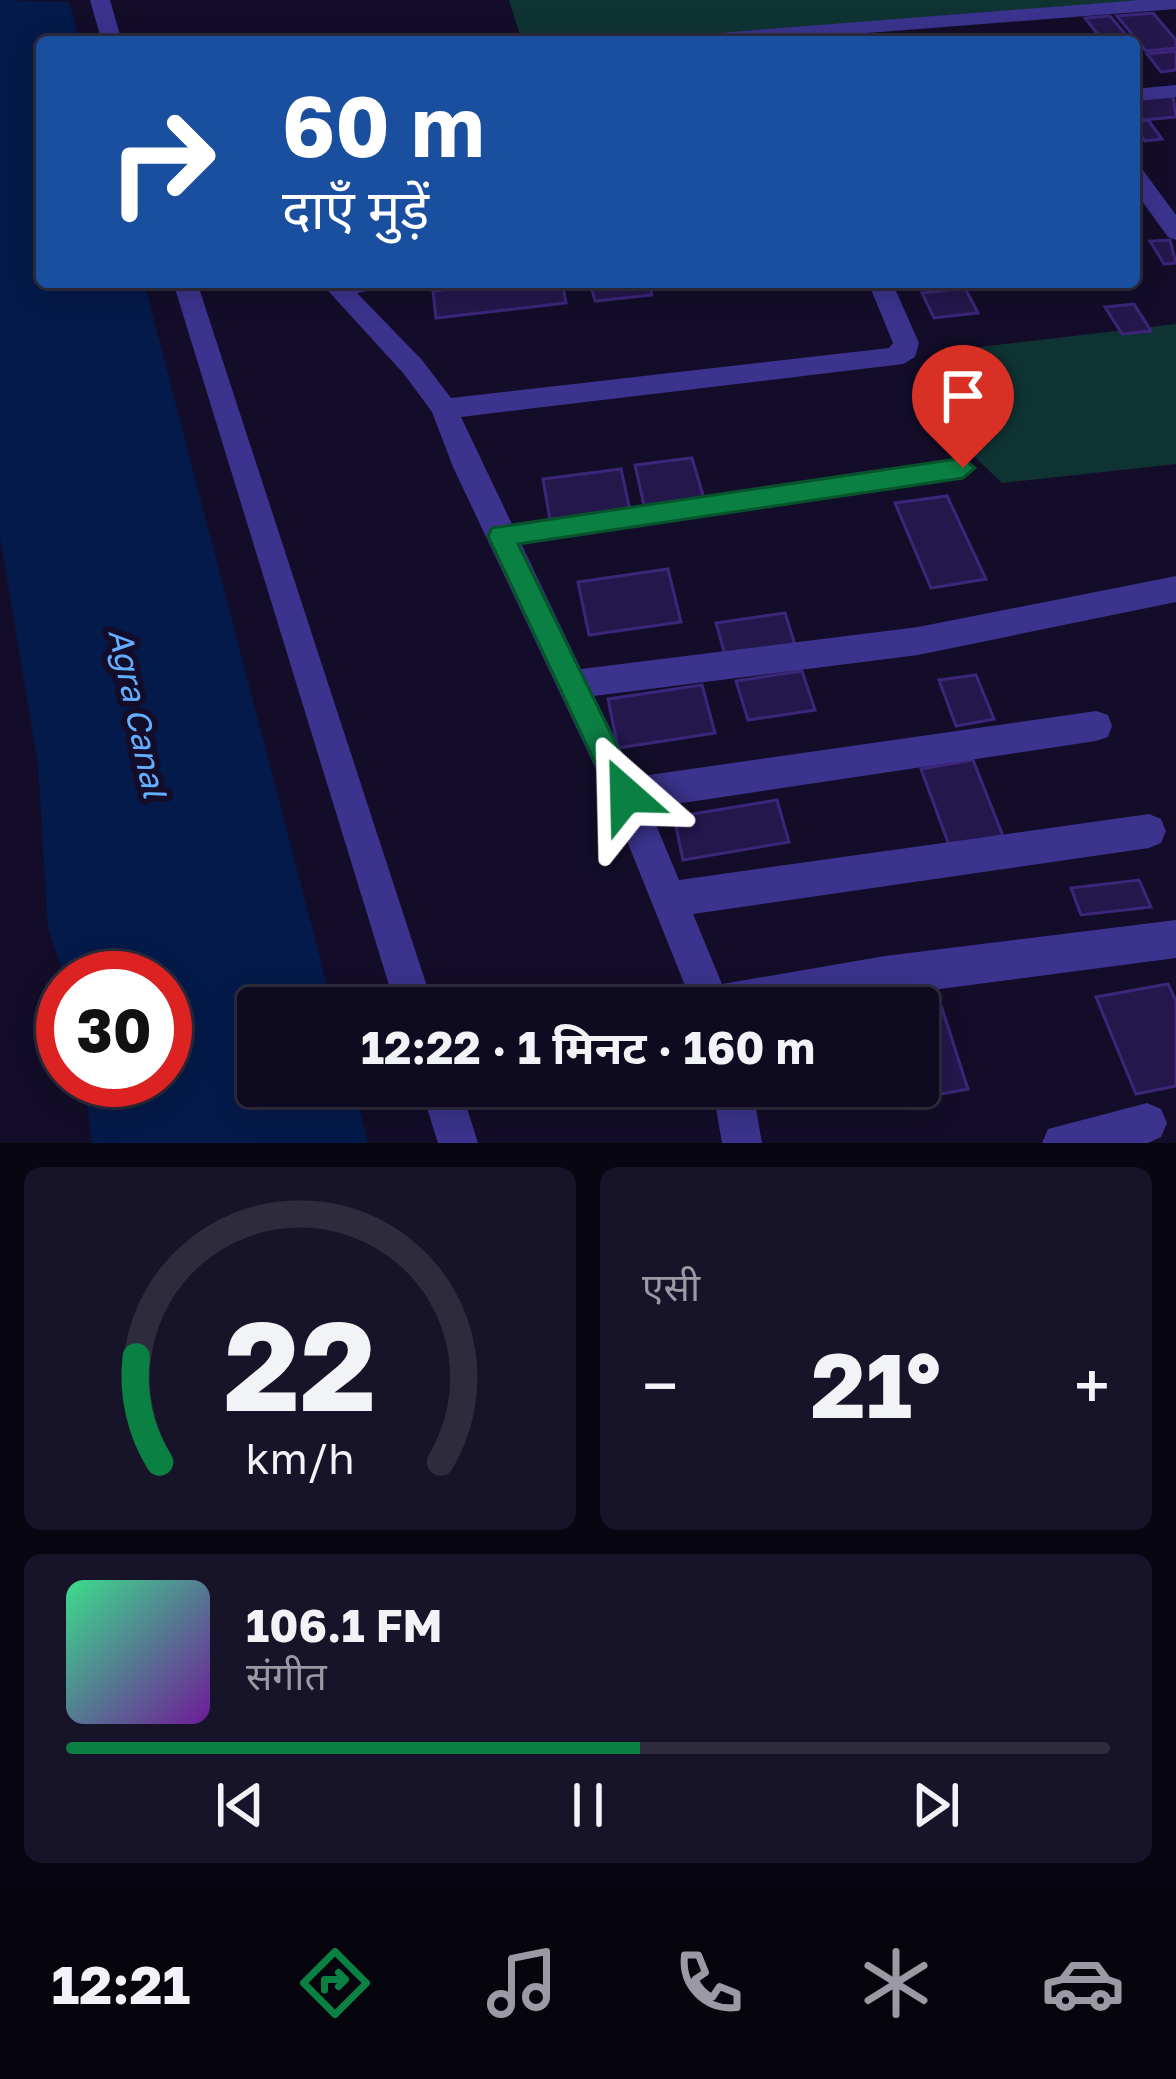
<!DOCTYPE html>
<html lang="hi">
<head>
<meta charset="utf-8">
<style>
  :root { --surface:#0e0a1f; --page:#171328; --text:#f1f3f6; --muted:#9b9aa4; --line:#2e2b3d; --accent:#0b8043 }
  body { margin:0; font-family:"Golos Text","Noto Sans Devanagari",sans-serif; background:var(--page); color:var(--text); height:100vh; display:flex; flex-direction:column; font-size:45px; white-space:nowrap }
  * { box-sizing:border-box; margin:0 }
  p { font-size:39px; color:var(--muted) }
  .icon { flex:none; width:66px; height:66px; fill:none; stroke:currentColor; stroke-width:2; stroke-linecap:round; stroke-linejoin:round }
  .map { position:relative; height:1143px; overflow:hidden }
  .drawer { display:flex; flex-direction:column; gap:24px; padding:24px; background:#080611; flex:1 }
  .drawer>* { flex:none }
  .hud { position:absolute; left:36px; top:36px; width:1104px; height:252px; border-radius:12px; box-shadow:0 6px 30px #0003,0 0 0 3px var(--line); background:#1a4fa0; color:#fff; overflow:hidden }
  .speed { position:absolute; left:36px; top:951px; display:flex; gap:24px; font-size:60px; font-weight:700; text-align:center }
  .speed>* { display:grid; place-content:center; width:156px; height:156px; border-radius:50%; background:var(--surface); box-shadow:0 6px 30px #0003,0 0 0 3px var(--line); line-height:1 }
  .speed .limit { border:18px solid #d22; background:#fff; color:#111 }
  .pin { position:absolute; display:grid; place-items:center; width:102px; height:102px; color:#fff; margin:-123px -51px; border-radius:50% 50% 50% 0; rotate:-45deg; box-shadow:0 0 12px #0007 }
  .pin .icon { rotate:45deg }
  .me { position:absolute; width:132px; margin:-66px; rotate:335deg; stroke-linejoin:round; filter:drop-shadow(0 0 9px #0008) }
  .turn { display:flex; align-items:center; gap:42px; height:252px; padding:0 48px; font-size:54px }
  .turn .icon { width:156px; height:156px; stroke-width:2.5 }
  .turn b { display:block; font-size:84px; line-height:102px }
  .big { font-size:90px; font-weight:700; line-height:1.1 }
  .drawer .tile { flex:1; display:flex; flex-direction:column; justify-content:center; gap:18px; min-width:0; padding:0 42px; border-radius:18px; background:var(--page) }
  .drawer .dial { align-items:center; gap:0 }
  .dial svg { height:312px; overflow:visible; fill:none; stroke:var(--line); stroke-width:7; stroke-linecap:round; text-anchor:middle }
  .dial text { fill:var(--text); stroke:none }
  .song { display:flex; align-items:center; gap:36px }
  .cover { width:144px; height:144px; border-radius:18px; background:linear-gradient(135deg,hsl(150 70% 55%),hsl(280 70% 35%)) }
  .played { height:12px; border-radius:6px; background:linear-gradient(90deg,var(--accent) 55%,var(--line) 55%) }
  .keys { display:flex; justify-content:space-around; direction:ltr }
  .heat { display:flex; justify-content:space-between; align-items:center; font-size:66px; direction:ltr }
  .drawer .tiles { flex:1; display:grid; gap:24px; grid-template-columns:1fr 1fr }
  .tile:last-child { grid-column:span 2 }
  .trip { position:absolute; left:237px; top:987px; width:702px; height:120px; border-radius:12px; background:var(--surface); box-shadow:0 6px 30px #0003,0 0 0 3px var(--line); font-weight:700; line-height:120px; text-align:center }
  .menu { display:flex; height:192px; justify-content:space-around; align-items:center; background:#06040c; color:var(--muted) }
  .menu .icon { width:84px; height:84px }
  .menu .active { color:var(--accent) }
  .menu b { font-size:54px; color:var(--text) }
  .map>svg:first-child { display:block }
  .green { fill:#0f3333 }
  .water { fill:#041a4a }
  .building { fill:#24174c; stroke:#3b267a; stroke-width:3 }
  .lines { fill:none; stroke-linecap:round; stroke-linejoin:round }
  .service { fill:#3b338d; fill-rule:evenodd }
  .minor { fill:#3b338d; fill-rule:evenodd }
  .tertiary { fill:#3b338d; fill-rule:evenodd }
  .route { fill:#0b8043; stroke:#07532c; stroke-width:3 }
  .labels { text-anchor:middle; stroke-width:12; stroke-linejoin:round; paint-order:stroke }
  .water-label { font-size:33px; font-style:italic; fill:#63aeff; stroke:#130d29 }
</style>
</head>
<body>
<div class="map">
<svg width="1176" height="1143" viewBox="0 0 1176 1143">
  <rect width="100%" height="100%" fill="#130d29"/>
  <g class="green">
    <path d="M509 0H1163L632 42H522Z"/>
    <path d="M1176 324V464L1002 483 955 438 934 367 945 351Z"/>
  </g>
  <path class="water" d="M0 0 69 2 80 42H42V282H144L333 1008H258V1086H354L368 1143H92L84 1080H165V978H65L48 929 38 764 0 536Z"/>
  <g class="building">
    <path d="M1153 13 1176 40V48L1146 51 1117 16Z"/>
    <path d="M1110 16 1132 42H1104L1085 18Z"/>
    <path d="M1176 51V70L1161 72 1147 54Z"/>
    <path d="M1173 96 1176 117 1143 120 1134 109V100Z"/>
    <path d="M1148 120 1162 139 1145 141 1134 126V121Z"/>
    <path d="M1170 240 1176 263 1164 264 1150 241Z"/>
    <path d="M513 282H562L566 303 436 318 433 291Z"/>
    <path d="M590 282H649L652 295 595 301Z"/>
    <path d="M965 288 978 313 934 318 922 293Z"/>
    <path d="M1134 304 1151 331 1122 334 1105 307Z"/>
    <path d="M692 458 705 502 645 510 635 465Z"/>
    <path d="M621 469 630 510 550 520 543 479Z"/>
    <path d="M947 496 986 579 931 588 895 503Z"/>
    <path d="M668 569 681 622 589 635 578 582Z"/>
    <path d="M785 613 796 648 726 658 716 623Z"/>
    <path d="M802 671 815 710 748 720 736 681Z"/>
    <path d="M976 675 994 719 956 726 939 680Z"/>
    <path d="M702 685 715 733 618 748 608 699Z"/>
    <path d="M973 760 1003 836 949 845 921 769Z"/>
    <path d="M777 800 789 842 683 860 674 817Z"/>
    <path d="M1139 880 1151 907 1081 915 1071 888Z"/>
    <path d="M1168 984 1176 1001V1086L1136 1094 1096 997Z"/>
    <path d="M940 1002 968 1089 903 1101 899 1086H918V1008H909Z"/>
  </g>
  <g class="lines">
    <path class="service" d="M963 462 971 468 963 474 501 543 495 541 493 536 495 531 501 529Z"/>
    <g class="minor">
      <path d="M1141 0H1176V9L754 42H669L679 36Z"/>
      <path d="M1176 85V97L1134 101V89Z"/>
      <path d="M1134 167 1142 169 1176 215V240L1168 237 1134 190Z"/>
      <path d="M320 282H387L384 288 357 293 422 360 451 398 889 348 893 343 868 282H892L919 343 915 357 903 364 461 417 581 669 918 627 1176 576V602L918 655 594 696 635 777 1096 711 1108 715 1112 726 1108 737 1096 741 649 808 679 880 1149 814 1161 819 1166 831 1161 843 1149 848 693 914 722 984 885 956 1176 920V958L795 1008H694L611 801 453 467 432 412 404 374Z"/>
      <path d="M712 1086H752L762 1143H722Z"/>
      <path d="M1147 1103 1161 1109 1167 1123 1161 1137 1148 1143H1042L1048 1129Z"/>
    </g>
    <g class="tertiary">
      <path d="M90 0H110L122 42H102Z"/>
      <path d="M173 282H197L434 1008H396Z"/>
      <path d="M420 1086H460L478 1143H438Z"/>
    </g>
  </g>
  <path class="route" d="M963 458 975 468 963 478 518 544 641 795 637 805 626 810 615 805 488 536 492 528Z"/>
  <g class="labels">
    <g class="water-label">
      <text transform="translate(138 713) rotate(78)" y="12">Agra Canal</text>
    </g>
  </g>
</svg>
<div class="speed"><div class="limit">30</div></div>
<div class="pin" style="left:963px;top:468px;background:#d93025"><svg class="icon" aria-label="arrive" viewBox="0 0 24 24"><path d="M6 21V4h12l-3 4 3 4H6"/></svg></div>
<svg class="me" style="left:626px;top:795px" viewBox="-20 -20 40 40"><path d="M0-17L14 15 0 8-14 15z" fill="#0b8043" stroke="#fff" stroke-width="4"/></svg>
<div class="trip">12:22 · 1 मिनट · 160 m</div>
<div class="hud">
<div class="turn"><svg class="icon" aria-label="right" viewBox="0 0 24 24"><path d="M7 20v-9h11M14 6l5 5-5 5"/></svg><div><b>60 m</b>दाएँ मुड़ें</div></div>
</div>
</div>
<section class="drawer">
<div class="tiles">
<div class="tile dial"><svg viewBox="0 0 100 80">
<path d="M14 69A42 42 0 1 1 86 69"/>
<path d="M14 69A42 42 0 0 1 8 42" stroke="#0b8043"/>
<text x="50" y="56" font-size="32" font-weight="700">22</text>
<text x="50" y="72" font-size="11">km/h</text>
</svg></div>
<div class="tile"><p>एसी</p>
<div class="heat"><a>−</a><b class="big">21°</b><a>+</a></div>
</div>
<div class="tile">
<div class="song"><i class="cover"></i><div><b>106.1 FM</b><p>संगीत</p></div></div>
<div class="played"></div>
<div class="keys"><svg class="icon" aria-label="previous" viewBox="0 0 24 24"><path d="M18 5L8 12l10 7zM5 5v14"/></svg><svg class="icon" aria-label="pause" viewBox="0 0 24 24"><path d="M8 5v14M16 5v14"/></svg><svg class="icon" aria-label="next" viewBox="0 0 24 24"><path d="M6 5l10 7-10 7zM19 5v14"/></svg></div>
</div>
</div>
</section>
<nav class="menu">
<b>12:21</b>
<svg class="icon active" aria-label="directions" viewBox="0 0 24 24"><path d="M12 3l9 9-9 9-9-9zM9 14v-3h6M13 9l2 2-2 2"/></svg>
<svg class="icon" aria-label="music" viewBox="0 0 24 24"><path d="M9 18V5l10-2v13"/><circle cx="6" cy="18" r="3"/><circle cx="16" cy="16" r="3"/></svg>
<svg class="icon" aria-label="phone" viewBox="0 0 24 24"><path d="M5 4h4l2 5-3 2q2 4 5 5l2-3 5 2v4C11 20 4 13 5 4z"/></svg>
<svg class="icon" aria-label="climate" viewBox="0 0 24 24"><path d="M12 3v18M4 7l16 10M4 17L20 7"/></svg>
<svg class="icon" aria-label="car" viewBox="0 0 24 24"><path d="M5 17H2v-5l4-1 3-4h7l3 4 3 1v5h-3M9 17h6M6 11h13"/><circle cx="7" cy="17" r="2"/><circle cx="17" cy="17" r="2"/></svg>
</nav>
</body>
</html>
